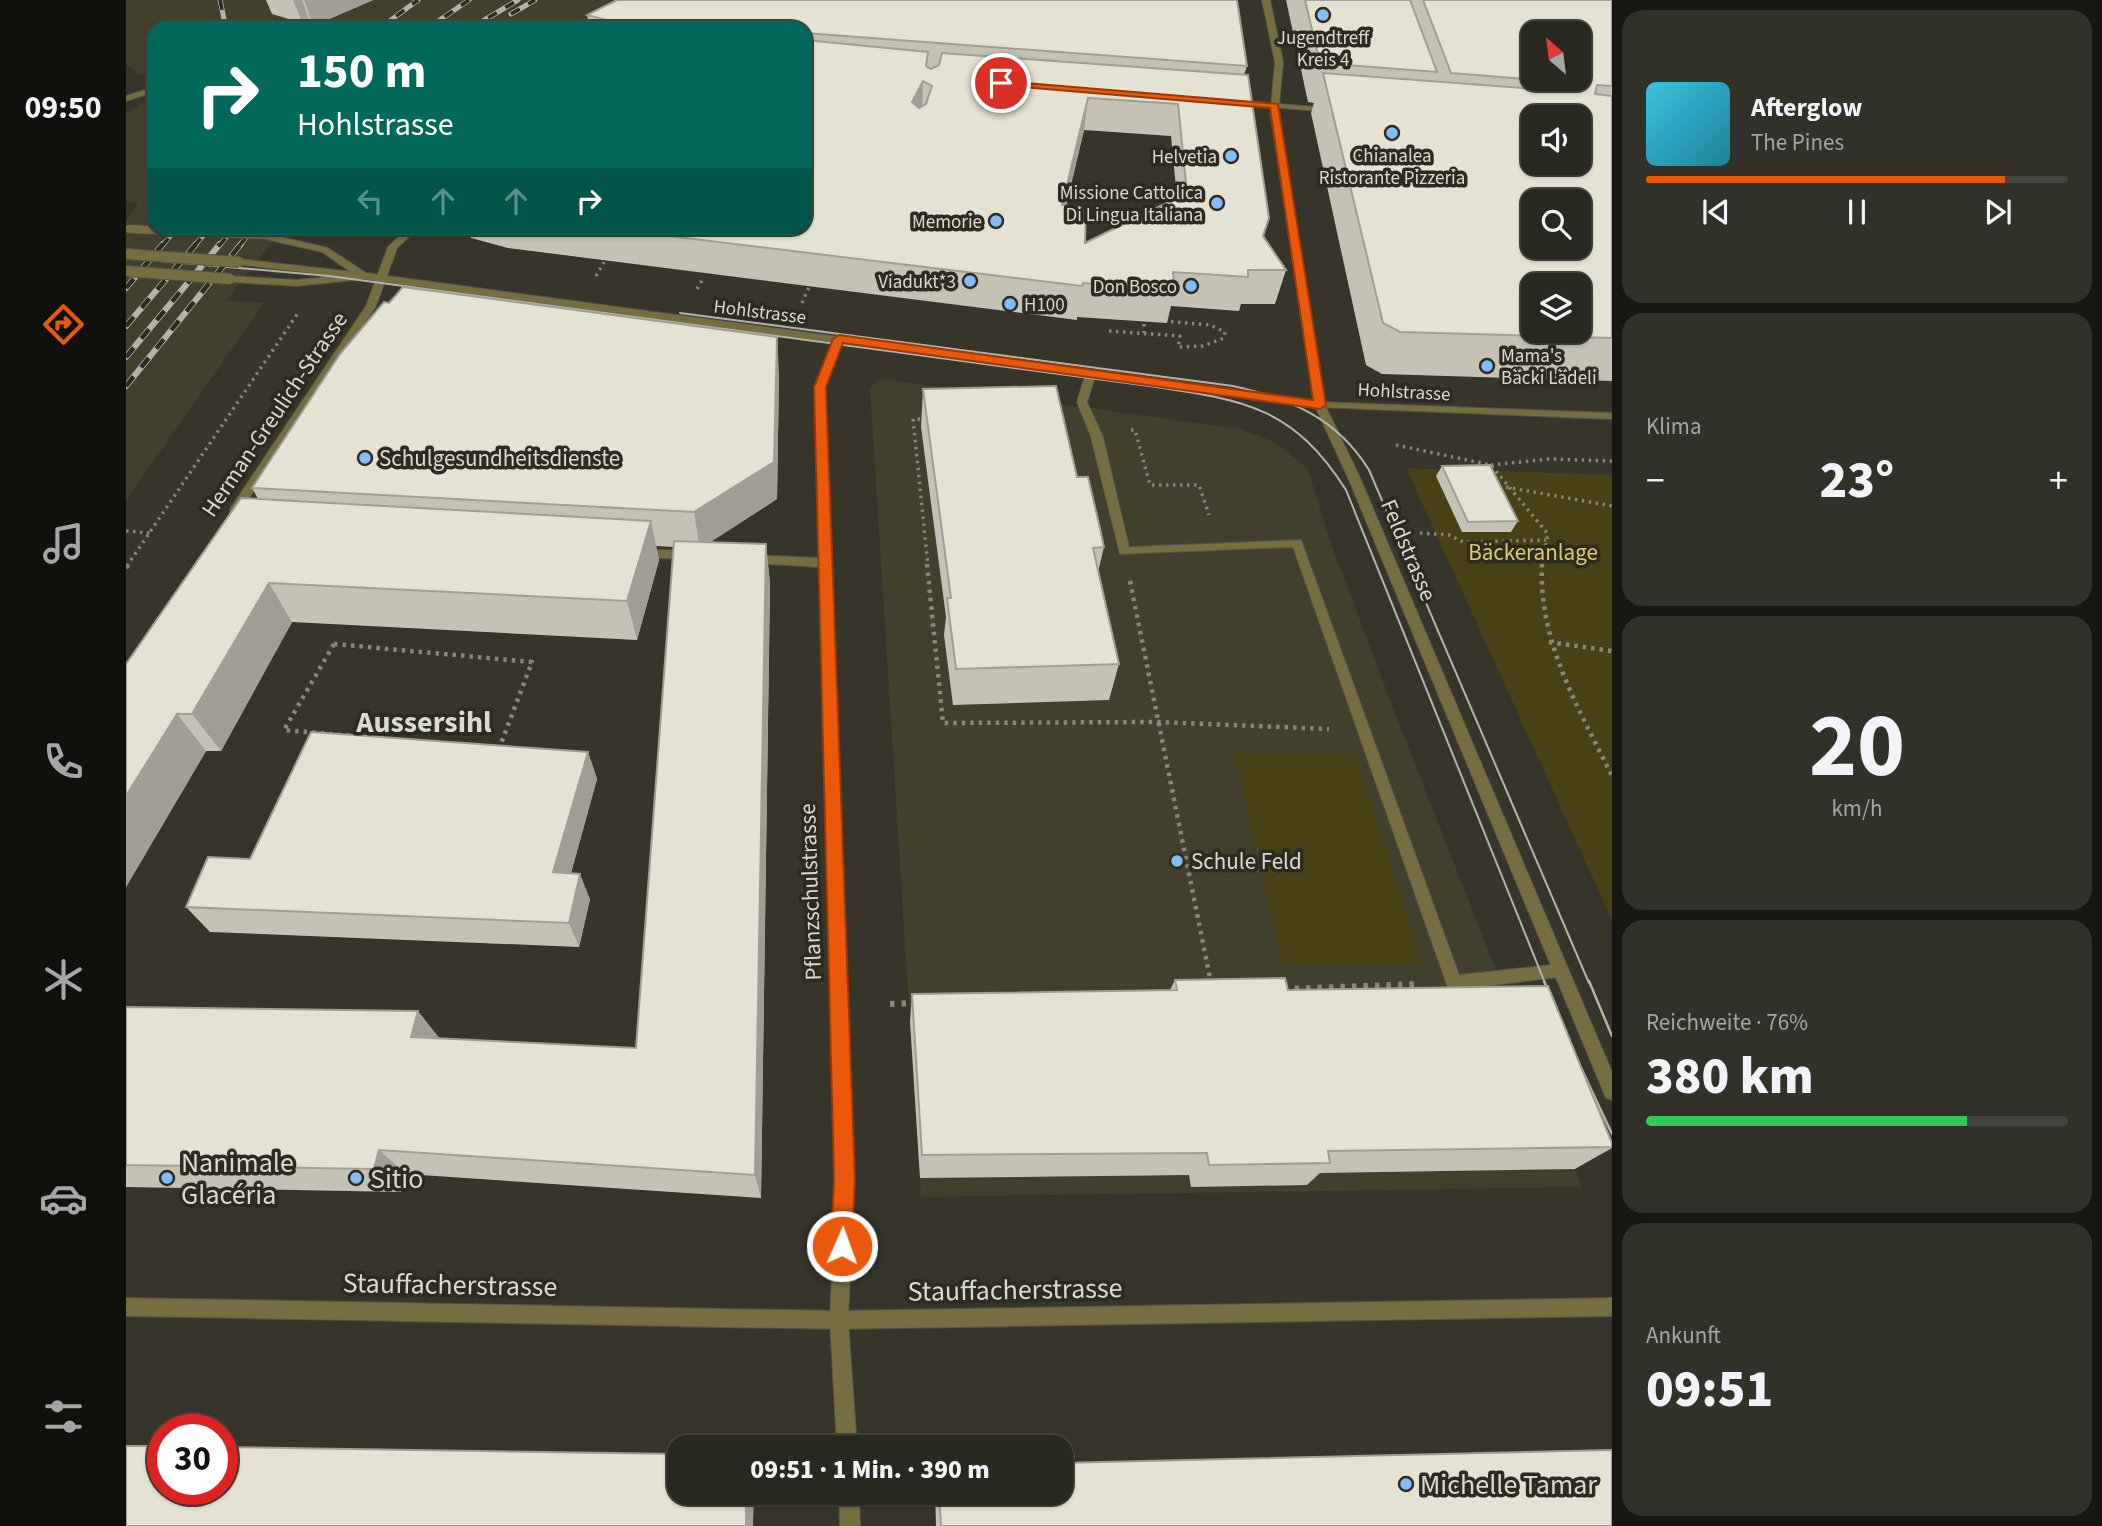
<!DOCTYPE html>
<html lang="de">
<head>
<meta charset="utf-8">
<style>
  :root { --surface:#292820; --page:#313029; --text:#f1f3f6; --muted:#a5a6a5; --line:#45443e; --accent:#ea580c }
  body { margin:0; font-family:"Source Sans 3",sans-serif; background:var(--page); color:var(--text); height:100vh; display:flex; flex-direction:column; font-size:26px; white-space:nowrap }
  * { box-sizing:border-box; margin:0 }
  p { font-size:23px; color:var(--muted) }
  .icon { flex:none; width:38px; height:38px; fill:none; stroke:currentColor; stroke-width:2; stroke-linecap:round; stroke-linejoin:round }
  .map { position:relative; flex:1; overflow:hidden }
  .drawer { display:flex; flex-direction:column; gap:10px; padding:10px; background:#171612; width:490px }
  .drawer>* { flex:none }
  .banner { position:absolute; left:21px; top:21px; width:665px; height:214px; border-radius:21px; box-shadow:0 2px 5px #0004,0 0 0 2px var(--line); background:#00695c; color:#fff; overflow:hidden }
  .needle { width:46px; rotate:332deg }
  .fabs { position:absolute; left:1395px; top:21px; display:grid; gap:14px }
  .fabs a { display:grid; place-items:center; width:70px; height:70px; border-radius:14px; background:var(--surface); box-shadow:0 2px 5px #0004,0 0 0 2px var(--line); font-size:35px }
  .speed { position:absolute; left:21px; top:1414px; display:flex; gap:14px; font-size:35px; font-weight:700; text-align:center }
  .speed>* { display:grid; place-content:center; width:91px; height:91px; border-radius:50%; background:var(--surface); box-shadow:0 2px 5px #0004,0 0 0 2px var(--line); line-height:1 }
  .speed .limit { border:10px solid #d22; background:#fff; color:#111 }
  .pin { position:absolute; display:grid; place-items:center; width:60px; height:60px; color:#fff; margin:-30px; border:4px solid #fff; border-radius:50%; box-shadow:0 2px 7px #0007 }
  .me { position:absolute; width:77px; margin:-38px; rotate:2deg; stroke-linejoin:round; filter:drop-shadow(0 0 5px #0008) }
  .turn { display:flex; align-items:center; gap:24px; height:147px; padding:0 35px; font-size:32px }
  .turn .icon { width:91px; height:91px; stroke-width:2.5 }
  .turn b { display:block; font-size:49px; line-height:60px }
  .lanes { display:flex; align-items:center; height:66px; padding:0 35px; background:#0003; justify-content:center; gap:35px; direction:ltr }
  .lanes .off { opacity:.35 }
  .big { font-size:52px; font-weight:800; line-height:1.1 }
  .drawer .card { flex:1; display:flex; flex-direction:column; justify-content:center; gap:10px; min-width:0; padding:0 24px; border-radius:21px; background:var(--page) }
  .drawer .dial { align-items:center; gap:0 }
  .dial b { font-size:91px; line-height:1 }
  .song { display:flex; align-items:center; gap:21px }
  .cover { width:84px; height:84px; border-radius:10px; background:linear-gradient(135deg,hsl(190 70% 55%),hsl(190 70% 35%)) }
  .played { height:7px; border-radius:4px; background:linear-gradient(90deg,var(--accent) 85%,var(--line) 85%) }
  .keys { display:flex; justify-content:space-around; direction:ltr }
  .heat { display:flex; justify-content:space-between; align-items:center; font-size:38px; direction:ltr }
  .charge { height:10px; border-radius:5px; background:linear-gradient(90deg,#34c759 76%,var(--line) 0) }
  .trip { position:absolute; left:541px; top:1435px; width:406px; height:70px; border-radius:21px; background:var(--surface); box-shadow:0 2px 5px #0004,0 0 0 2px var(--line); font-weight:800; line-height:70px; text-align:center }
  main { display:flex; flex:1; min-height:0 }
  .dock { display:flex; flex-direction:column; width:126px; justify-content:space-around; align-items:center; background:#10100d; color:var(--muted) }
  .dock .icon { width:49px; height:49px }
  .dock .on { color:var(--accent) }
  .dock b { font-size:32px; color:var(--text) }
  .map>svg:first-child { display:block }
  .built { fill:#423f2d }
  .green { fill:#484116 }
  .lines { fill:none; stroke-linecap:round; stroke-linejoin:round }
  .service-casing { stroke:#545348; stroke-width:2 }
  .minor-casing { stroke:#545348; stroke-width:2 }
  .tertiary-casing { stroke:#545348; stroke-width:2 }
  .path-far3 { stroke:#88867d; stroke-width:2.5; stroke-dasharray:2 3.5; stroke-linecap:butt }
  .path-far2 { stroke:#88867d; stroke-width:3.5; stroke-dasharray:2.5 4.5; stroke-linecap:butt }
  .path-far1 { stroke:#88867d; stroke-width:4.5; stroke-dasharray:3.5 5; stroke-linecap:butt }
  .path { stroke:#88867d; stroke-width:6; stroke-dasharray:4.5 7; stroke-linecap:butt }
  .service { fill:#766e40; fill-rule:evenodd }
  .minor { fill:#766e40; fill-rule:evenodd }
  .tertiary { fill:#766e40; fill-rule:evenodd }
  .tram-far1 { stroke:#b4b3ab; stroke-width:2 }
  .tram { stroke:#b4b3ab; stroke-width:2.5 }
  .rail-far1-casing { stroke:#b4b3ab; stroke-width:5 }
  .rail-casing { stroke:#b4b3ab; stroke-width:6 }
  .rail-far1 { stroke:#2d2b20; stroke-width:3.5; stroke-dasharray:10; stroke-linecap:butt }
  .rail { stroke:#2d2b20; stroke-width:4.5; stroke-dasharray:12; stroke-linecap:butt }
  .service-bridge-casing { stroke:#545348; stroke-width:12; stroke-linecap:butt }
  .tertiary-bridge-far1-casing { stroke:#545348; stroke-width:9; stroke-linecap:butt }
  .tertiary-bridge-casing { stroke:#545348; stroke-width:12; stroke-linecap:butt }
  .service-bridge { stroke:#766e40; stroke-width:10 }
  .tertiary-bridge-far1 { stroke:#766e40; stroke-width:8 }
  .tertiary-bridge { stroke:#766e40; stroke-width:10 }
  .wall { fill:#c4c2b5; fill-rule:evenodd }
  .shaded-wall { fill:#a09e94 }
  .building { fill:#e4e2d3; stroke:#a09e94; stroke-width:2; fill-rule:evenodd }
  .route { fill:#ea580c; stroke:#983908; stroke-width:2 }
  .poi-dot { fill:#80bdfa; stroke:#2d2b20; stroke-width:2.5 }
  .labels { text-anchor:middle; stroke-width:7; stroke-linejoin:round; paint-order:stroke }
  .far-poi-label { font-size:19px; fill:#dad9d2; stroke:#2d2b20; text-anchor:end }
  .far-street-label { font-size:19px; fill:#dad9d2; stroke:#2d2b20 }
  .street-label { font-size:23px; fill:#dad9d2; stroke:#2d2b20 }
  .poi-label { font-size:23px; fill:#dad9d2; stroke:#2d2b20; text-anchor:start }
  .park-label { font-size:23px; fill:#dbcb6d; stroke:#2d2b20 }
  .near-poi-label { font-size:28px; fill:#dad9d2; stroke:#2d2b20; text-anchor:start }
  .near-street-label { font-size:28px; fill:#dad9d2; stroke:#2d2b20 }
  .district-label { font-size:30px; font-weight:bold; fill:#dad9d2; stroke:#2d2b20 }
</style>
</head>
<body>
<main>
<nav class="dock">
<b>09:50</b>
<svg class="icon on" aria-label="directions" viewBox="0 0 24 24"><path d="M12 3l9 9-9 9-9-9zM9 14v-3h6M13 9l2 2-2 2"/></svg>
<svg class="icon" aria-label="music" viewBox="0 0 24 24"><path d="M9 18V5l10-2v13"/><circle cx="6" cy="18" r="3"/><circle cx="16" cy="16" r="3"/></svg>
<svg class="icon" aria-label="phone" viewBox="0 0 24 24"><path d="M5 4h4l2 5-3 2q2 4 5 5l2-3 5 2v4C11 20 4 13 5 4z"/></svg>
<svg class="icon" aria-label="climate" viewBox="0 0 24 24"><path d="M12 3v18M4 7l16 10M4 17L20 7"/></svg>
<svg class="icon" aria-label="car" viewBox="0 0 24 24"><path d="M5 17H2v-5l4-1 3-4h7l3 4 3 1v5h-3M9 17h6M6 11h13"/><circle cx="7" cy="17" r="2"/><circle cx="17" cy="17" r="2"/></svg>
<svg class="icon" aria-label="filters" viewBox="0 0 24 24"><path d="M4 7h16M4 17h16"/><circle cx="9" cy="7" r="2"/><circle cx="15" cy="17" r="2"/></svg>
</nav>
<div class="map">
<svg width="1486" height="1526" viewBox="0 0 1486 1526">
  <rect width="100%" height="100%" fill="#37352a"/>
  <g class="built">
    <path d="M0 0H553L500 28H28V76L12 74 0 64Z"/>
    <path d="M28 79V228H157L101 300 138 303 0 500V220L12 203 0 201V113L21 101Z"/>
    <path d="M756 379 1113 429 1149 442 1182 469 1204 541 1275 729 1456 1187 795 1197 744 387Z"/>
  </g>
  <g class="green">
    <path d="M1280 468 1486 475V920Z"/>
    <path d="M1108 754H1230L1296 963H1157Z"/>
  </g>
  <g class="lines">
    <g class="service-casing">
      <g id="service">
        <path d="M178 25H184L185 27 176 28Z"/>
        <path d="M28 87V92L0 101V96Z"/>
        <path d="M113 259 237 273 242 276 237 279 110 264 108 262Z"/>
        <path d="M965 370 970 373 961 402 977 437 1003 547 1175 540 1333 975 1435 964 1441 966 1443 971 1441 976 1328 990 1322 988 1167 547 994 554 965 437 951 402 960 373Z"/>
      </g>
    </g>
    <g class="minor-casing">
      <g id="minor">
        <path d="M1105 100 1203 108 1207 110 1203 112 1108 104H1105Z"/>
        <path d="M282 228H292L271 248 250 306 112 515H104V509L240 306 262 247Z"/>
        <path d="M713 336 718 339 699 387 728 1178 722 1320 731 1447H711L704 1320 710 1178 694 567 623 563 617 559 623 555 693 558 689 387 708 339Z"/>
        <path d="M1194 402 1486 413V419L1190 407V403Z"/>
        <path d="M514 549 564 551 570 555 564 559 514 557 508 553Z"/>
        <path d="M713 1493H733L734 1526H714Z"/>
      </g>
    </g>
    <g class="tertiary-casing">
      <g id="tertiary">
        <path d="M1136 0H1144L1157 62 1153 106 1154 123 1199 405 1235 480 1486 1072V1100L1480 1098 1223 480 1190 408 237 279 171 286 104 282 99 279 104 276 171 280 228 274 196 252 131 237 129 235 134 232 202 248 240 273 1188 401 1146 123 1145 106 1149 62Z"/>
        <path d="M0 1298 713 1311 1486 1298V1316L713 1329 0 1316Z"/>
      </g>
    </g>
    <path class="path-far3" d="M380 26 390 28"/>
    <g class="path-far2">
      <path d="M470 276 478 262"/>
      <path d="M571 289 578 277"/>
      <path d="M676 303 683 287"/>
      <path d="M1018 317V333"/>
      <path d="M1038 321 1084 325 1099 332 1098 338 1077 346 1052 347"/>
      <path d="M983 331 1054 336 1052 347"/>
      <path d="M801 419H787L802 566"/>
      <path d="M1005 430H1009L1024 485H1073L1083 515"/>
      <path d="M1270 445 1365 465 1422 534 1416 566"/>
      <path d="M1365 465 1424 459 1486 461"/>
      <path d="M1380 487 1486 506"/>
      <path d="M0 531 24 533"/>
      <path d="M1294 533 1323 535 1337 542 1420 540"/>
      <path d="M1 566 172 313"/>
    </g>
    <g class="path-far1">
      <path d="M801 564 817 723 1032 722 1203 729"/>
      <path d="M1416 564C1412 641 1453 709 1486 776"/>
      <path d="M0 568 3 564"/>
      <path d="M1004 581 1085 983"/>
      <path d="M1423 642 1486 651"/>
      <path d="M208 644 406 662 373 749 158 730Z"/>
    </g>
    <g class="path">
      <path d="M1084 981 1085 984"/>
      <path d="M1157 989 1292 984"/>
      <path d="M764 1004 788 1003"/>
    </g>
    <use href="#service" class="service"/>
    <use href="#minor" class="minor"/>
    <use href="#tertiary" class="tertiary"/>
    <g class="tram-far1">
      <path d="M0 258 203 276 1023 386C1116 400 1166 405 1220 490L1419 983"/>
      <path d="M554 313 1107 386C1165 399 1211 418 1243 470L1463 983"/>
    </g>
    <g class="tram">
      <path d="M1418 981 1427 1003"/>
      <path d="M1463 981 1486 1036"/>
      <path d="M1449 1055 1486 1134"/>
    </g>
    <g class="rail-far1-casing">
      <g id="rail-far1">
        <path d="M94 0 100 28"/>
        <path d="M385 14 409 0"/>
        <path d="M254 28 292 0"/>
        <path d="M302 28 343 0"/>
        <path d="M345 28 392 0"/>
        <path d="M36 246 51 228"/>
        <path d="M68 246 84 228"/>
        <path d="M93 246 108 228"/>
        <path d="M113 246 128 228"/>
      </g>
    </g>
    <g class="rail-casing">
      <g id="rail">
        <path d="M0 288 37 244"/>
        <path d="M0 326 70 244"/>
        <path d="M0 357 94 244"/>
        <path d="M0 386 115 244"/>
      </g>
    </g>
    <use href="#rail-far1" class="rail-far1"/>
    <use href="#rail" class="rail"/>
    <g class="service-bridge-casing">
      <path id="service-bridge" d="M0 254 113 262"/>
    </g>
    <g class="tertiary-bridge-far1-casing">
      <path id="tertiary-bridge-far1" d="M3 229 134 235"/>
    </g>
    <g class="tertiary-bridge-casing">
      <path id="tertiary-bridge" d="M0 271 104 279"/>
    </g>
    <use href="#service-bridge" class="service-bridge"/>
    <use href="#tertiary-bridge-far1" class="tertiary-bridge-far1"/>
    <use href="#tertiary-bridge" class="tertiary-bridge"/>
  </g>
  <g class="wall">
    <path d="M140 0H247L187 26 184 22 176 23 146 14Z"/>
    <path d="M491 0H1111L1121 66 1118 75H1122L1143 218 1138 236 1160 270 1149 304H1115L1113 311 1045 306 1041 323 951 317V320L382 248 345 238 342 228H679V28H464L461 15ZM958 130 1045 136 1051 198 959 243 960 208 940 206Z"/>
    <path d="M1160 0H1486V381L1256 374 1240 365 1185 113 1188 103 1182 102Z"/>
    <path d="M653 374 651 499 584 542 640 544 644 584 635 1198 280 1174 275 1192 0 1187V1007L314 1038 510 1048 548 547 530 546 533 560 511 640 166 622 95 751H80L0 887 20 634 132 499 126 488Z"/>
    <path d="M797 389 951 477 978 547 972 572 993 664 983 700 827 705 818 635 820 617 795 427Z"/>
    <path d="M1316 466 1392 521 1385 532H1336L1310 476Z"/>
    <path d="M462 752 471 779 445 873 464 899 453 947 84 932 60 907 124 859Z"/>
    <path d="M1049 980 1162 990 1486 1143V1148L1449 1169 1194 1173 1181 1185 1065 1187 1063 1175 794 1178 784 1022 786 994 1044 990Z"/>
    <path d="M809 1493H934L1486 1526H810Z"/>
  </g>
  <g class="shaded-wall">
    <path d="M167 0H176L184 22 176 23Z"/>
    <path d="M178 0H247L187 26Z"/>
    <path d="M797 81 796 112 786 102Z"/>
    <path d="M962 98 958 130 932 239 936 205Z"/>
    <path d="M651 337 653 374 651 499 574 549 568 512Z"/>
    <path d="M525 521 533 560 511 640 501 601Z"/>
    <path d="M640 544 644 584 635 1198 629 1175Z"/>
    <path d="M143 583 166 622 95 751 66 714Z"/>
    <path d="M51 714 80 751 0 887V796Z"/>
    <path d="M462 752 471 779 438 898 427 872Z"/>
    <path d="M454 874 464 899 453 947 443 923Z"/>
    <path d="M292 1011 315 1040 285 1037Z"/>
    <path d="M253 1150 280 1174 275 1192 248 1169Z"/>
    <path d="M620 1493H628L627 1526H620Z"/>
  </g>
  <g class="building">
    <path d="M491 0H1111L1121 66 679 33V28H512L461 15Z"/>
    <path d="M1179 0H1284L1311 72 1194 63Z"/>
    <path d="M1297 0H1486V86L1471 85 1469 94 1486 96V338L1274 332 1257 323 1197 73 1425 90 1428 87 1425 81 1325 73ZM1407 33H1452V79H1407ZM1407 117H1452V163H1407ZM1407 201H1452V247H1407ZM1407 285H1452V331H1407Z"/>
    <path d="M679 40 802 52 800 66 805 69 813 65 816 53 1122 75 1143 218 1137 236 1160 270H1122V277L1047 272 1049 290 957 283 956 286 476 228H679ZM797 81 806 86 800 104 793 108 786 102ZM962 98 1052 104 1061 193 959 243 960 208 936 205Z"/>
    <path d="M277 287 651 337 648 462 568 512 126 488 214 354 258 302 263 303Z"/>
    <path d="M930 386 951 477H962L973 524 978 547 967 548 993 664 830 669 821 598H825L797 389Z"/>
    <path d="M1364 465 1392 521 1342 522 1316 466Z"/>
    <path d="M115 498 525 521 501 601 143 583 66 714H51L0 796V664Z"/>
    <path d="M548 541 640 544 629 1175 253 1150 248 1169 0 1165V1007L292 1011 285 1037 510 1048Z"/>
    <path d="M185 732 462 752 427 872 454 874 443 923 60 907 82 857 124 859Z"/>
    <path d="M1159 978 1162 990 1422 986 1486 1143V1147L1202 1151 1204 1163 1083 1165 1081 1153 796 1155 786 994 1051 990 1049 980Z"/>
    <path d="M0 1446H37V1489H96V1447L553 1454V1493H620V1526H0Z"/>
    <path d="M1486 1450V1526H815L813 1493H934V1463Z"/>
  </g>
  <path class="route" d="M875 81 1152 104 1200 405 1194 409 717 343 700 387 729 1178 726 1246 723 1253 716 1256 708 1253 705 1246 708 1178 688 387 707 339 713 335 1187 400 1144 108 871 85Z"/>
  <g class="poi-dot">
    <circle cx="1197" cy="15" r="7"/>
    <circle cx="1266" cy="133" r="7"/>
    <circle cx="1105" cy="156" r="7"/>
    <circle cx="1091" cy="203" r="7"/>
    <circle cx="870" cy="221" r="7"/>
    <circle cx="844" cy="281" r="7"/>
    <circle cx="1065" cy="286" r="7"/>
    <circle cx="884" cy="304" r="7"/>
    <circle cx="1361" cy="366" r="7"/>
    <circle cx="239" cy="458" r="7"/>
    <circle cx="1051" cy="861" r="7"/>
    <circle cx="41" cy="1178" r="7"/>
    <circle cx="230" cy="1178" r="7"/>
    <circle cx="1280" cy="1484" r="7"/>
  </g>
  <g class="labels">
    <g class="far-poi-label">
      <text x="1197" y="44" text-anchor="middle">Jugendtreff<tspan x="1197" dy="22">Kreis 4</tspan></text>
      <text x="1266" y="162" text-anchor="middle">Chianalea<tspan x="1266" dy="22">Ristorante Pizzeria</tspan></text>
      <text x="1091" y="163">Helvetia</text>
      <text x="1077" y="199">Missione Cattolica<tspan x="1077" dy="22">Di Lingua Italiana</tspan></text>
      <text x="856" y="228">Memorie</text>
      <text x="830" y="288">Viadukt*3</text>
      <text x="1051" y="293">Don Bosco</text>
      <text x="898" y="311" text-anchor="start">H100</text>
      <text x="1375" y="362" text-anchor="start">Mama's<tspan x="1375" dy="22">Bäcki Lädeli</tspan></text>
    </g>
    <g class="far-street-label">
      <text transform="translate(634 311) rotate(7)" y="7">Hohlstrasse</text>
      <text transform="translate(1278 391) rotate(3)" y="7">Hohlstrasse</text>
    </g>
    <g class="street-label">
      <text transform="translate(148 414) rotate(-56)" y="8">Herman-Greulich-Strasse</text>
      <text transform="translate(1283 550) rotate(67)" y="8">Feldstrasse</text>
      <text transform="translate(684 892) rotate(-92)" y="8">Pflanzschulstrasse</text>
    </g>
    <g class="poi-label">
      <text x="253" y="466">Schulgesundheitsdienste</text>
      <text x="1065" y="869">Schule Feld</text>
    </g>
    <g class="park-label">
      <text x="1407" y="560">Bäckeranlage</text>
    </g>
    <g class="near-poi-label">
      <text x="55" y="1172">Nanimale<tspan x="55" dy="32">Glacéria</tspan></text>
      <text x="244" y="1188">Sitio</text>
      <text x="1294" y="1494">Michelle Tamar</text>
    </g>
    <g class="near-street-label">
      <text transform="translate(324 1284) rotate(1)" y="10">Stauffacherstrasse</text>
      <text transform="translate(889 1289) rotate(-1)" y="10">Stauffacherstrasse</text>
    </g>
    <g class="district-label">
      <text x="298" y="732">Aussersihl</text>
    </g>
  </g>
</svg>
<div class="fabs">
<a><svg class="needle" viewBox="-14 -14 28 28"><path d="M0-13l5 13h-10z" fill="#e53935"/><path d="M0 13l5-13h-10z" fill="#a5a6a5"/></svg></a>
<a><svg class="icon" aria-label="sound" viewBox="0 0 24 24"><path d="M4 9h4l5-4v14l-5-4H4zM17 9q2 3 0 6"/></svg></a>
<a><svg class="icon" aria-label="search" viewBox="0 0 24 24"><circle cx="10" cy="10" r="6"/><path d="M15 15l6 6"/></svg></a>
<a><svg class="icon" aria-label="layers" viewBox="0 0 24 24"><path d="M12 4l9 5-9 5-9-5zM3 14l9 5 9-5"/></svg></a>
</div>
<div class="speed"><div class="limit">30</div></div>
<div class="pin" style="left:875px;top:83px;background:#d93025"><svg class="icon" aria-label="arrive" viewBox="0 0 24 24"><path d="M6 21V4h12l-3 4 3 4H6"/></svg></div>
<svg class="me" style="left:716px;top:1246px" viewBox="-20 -20 40 40"><circle r="17" fill="#ea580c" stroke="#fff" stroke-width="3"/><path d="M0-11L8 9 0 5-8 9z" fill="#fff"/></svg>
<div class="trip">09:51 · 1 Min. · 390 m</div>
<div class="banner">
<div class="turn"><svg class="icon" aria-label="right" viewBox="0 0 24 24"><path d="M7 20v-9h11M14 6l5 5-5 5"/></svg><div><b>150 m</b>Hohlstrasse</div></div>
<div class="lanes"><svg class="icon off" aria-label="left" viewBox="0 0 24 24"><path d="M17 20v-9H6M10 6l-5 5 5 5"/></svg><svg class="icon off" aria-label="ahead" viewBox="0 0 24 24"><path d="M12 20V5M6 11l6-6 6 6"/></svg><svg class="icon off" aria-label="ahead" viewBox="0 0 24 24"><path d="M12 20V5M6 11l6-6 6 6"/></svg><svg class="icon" aria-label="right" viewBox="0 0 24 24"><path d="M7 20v-9h11M14 6l5 5-5 5"/></svg></div>
</div>
</div>
<section class="drawer">
<div class="card">
<div class="song"><i class="cover"></i><div><b>Afterglow</b><p>The Pines</p></div></div>
<div class="played"></div>
<div class="keys"><svg class="icon" aria-label="previous" viewBox="0 0 24 24"><path d="M18 5L8 12l10 7zM5 5v14"/></svg><svg class="icon" aria-label="pause" viewBox="0 0 24 24"><path d="M8 5v14M16 5v14"/></svg><svg class="icon" aria-label="next" viewBox="0 0 24 24"><path d="M6 5l10 7-10 7zM19 5v14"/></svg></div>
</div>
<div class="card"><p>Klima</p>
<div class="heat"><a>−</a><b class="big">23°</b><a>+</a></div>
</div>
<div class="card dial"><b>20</b><p>km/h</p></div>
<div class="card"><p>Reichweite · 76%</p><b class="big">380 km</b><div class="charge"></div></div>
<div class="card"><p>Ankunft</p><b class="big">09:51</b></div>
</section>
</main>
</body>
</html>
